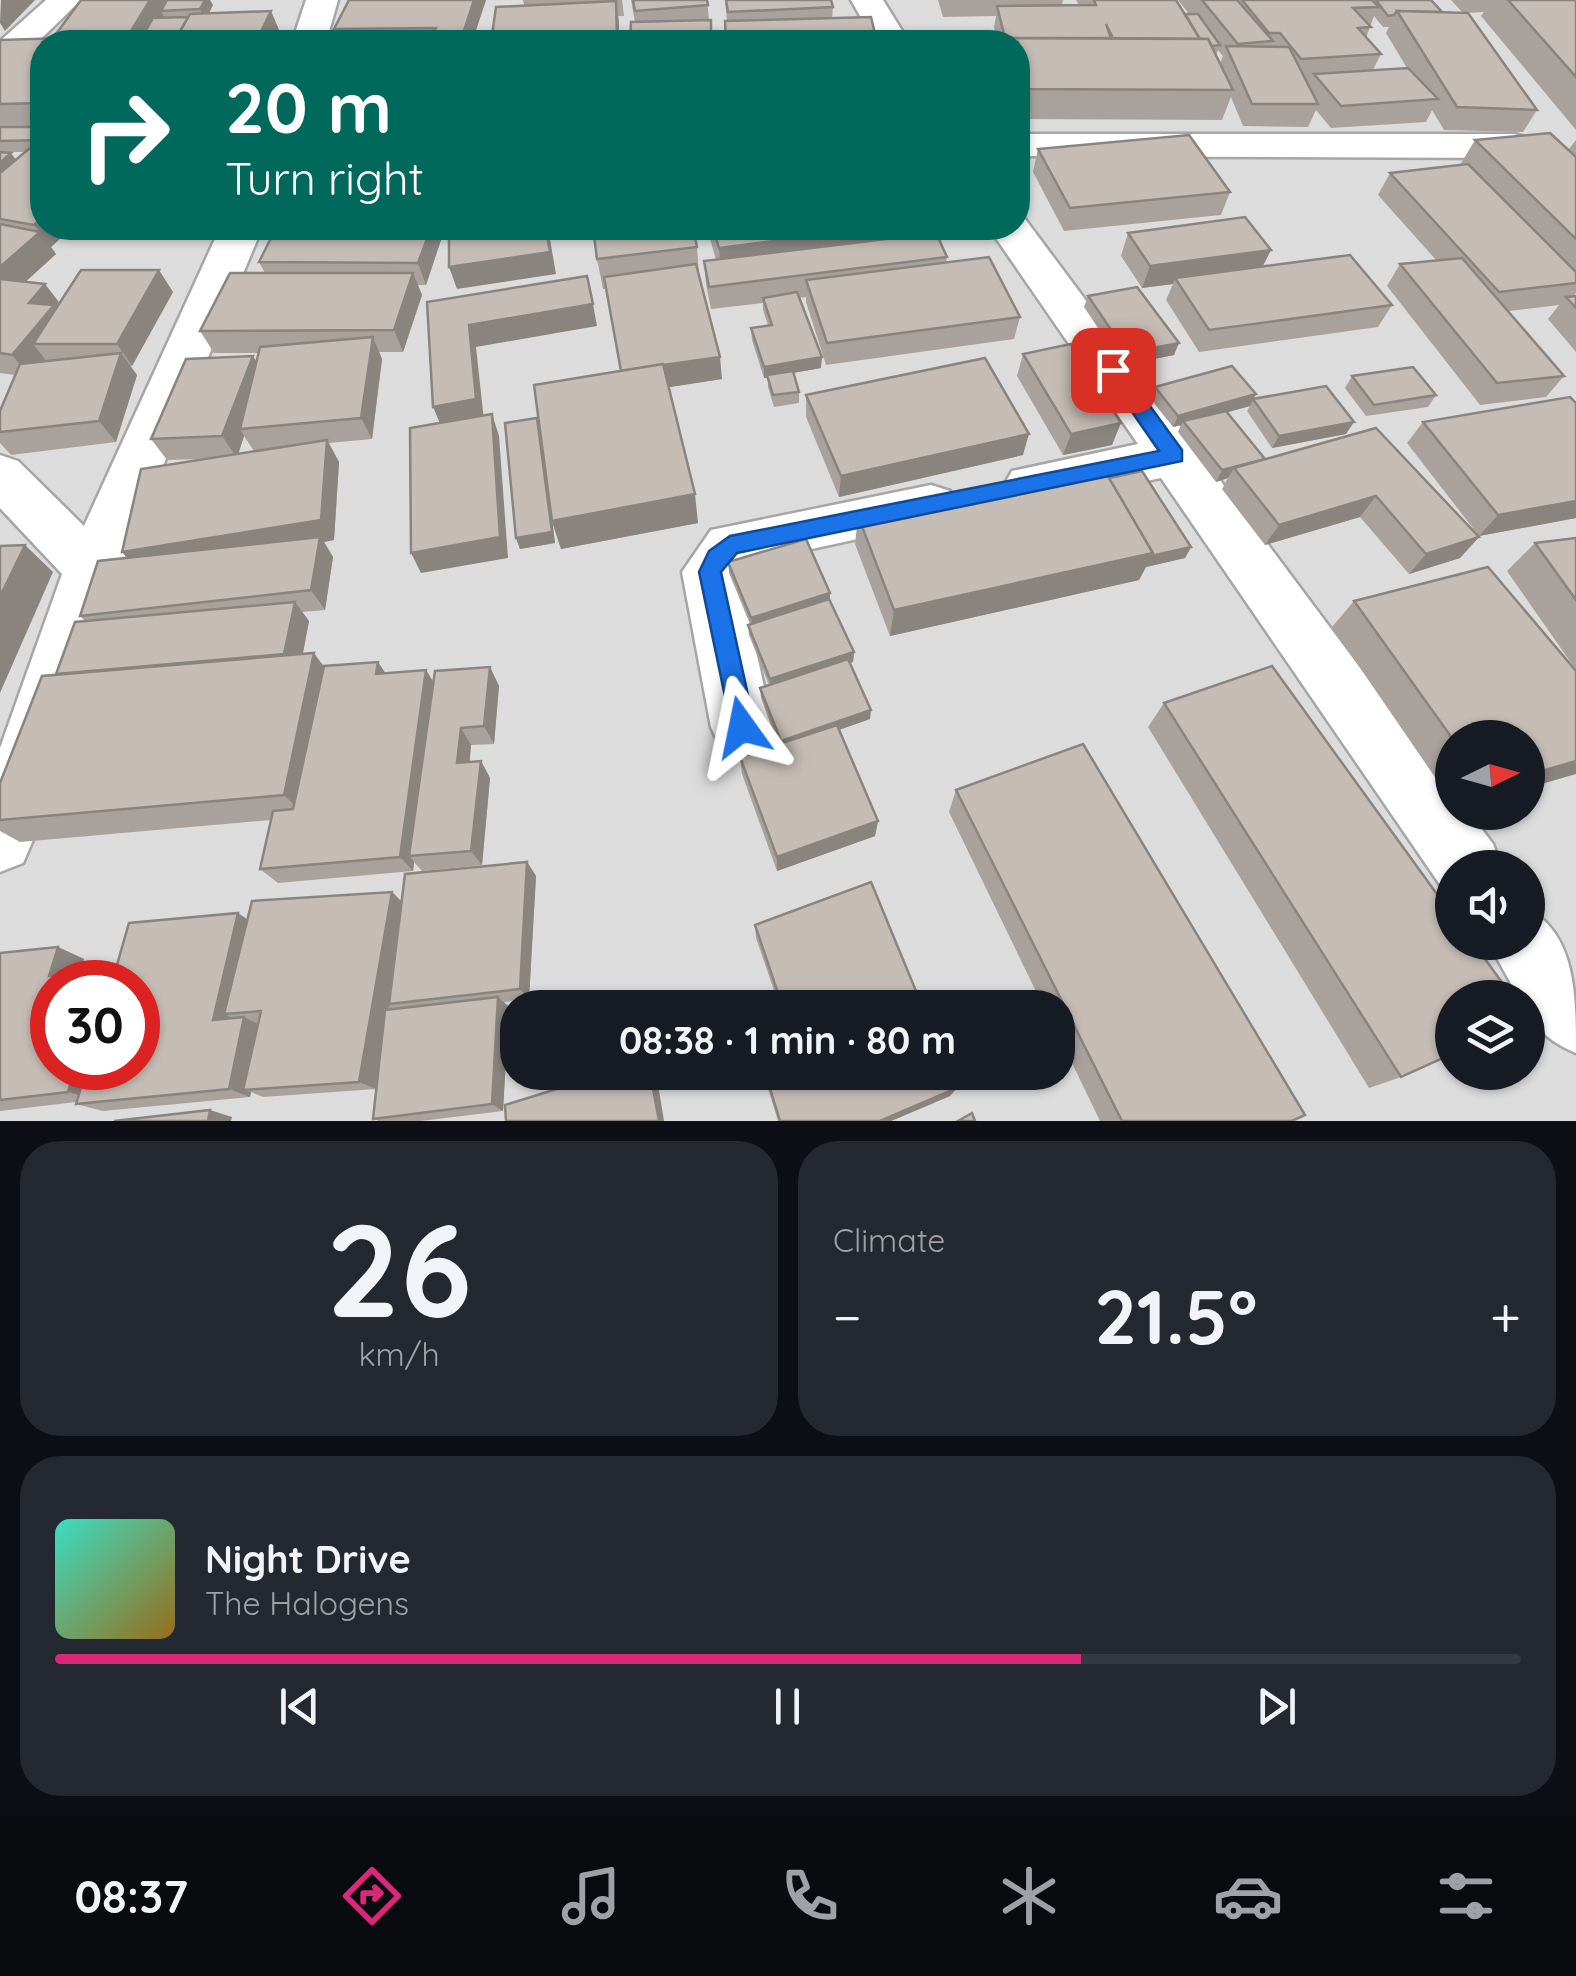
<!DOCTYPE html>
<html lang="en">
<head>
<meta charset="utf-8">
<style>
  :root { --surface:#171b24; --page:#242831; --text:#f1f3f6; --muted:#9ea1a6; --line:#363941; --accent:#db2777 }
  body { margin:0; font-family:Quicksand,sans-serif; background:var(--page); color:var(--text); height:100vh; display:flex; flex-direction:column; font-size:38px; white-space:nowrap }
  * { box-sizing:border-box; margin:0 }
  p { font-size:32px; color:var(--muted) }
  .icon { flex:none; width:55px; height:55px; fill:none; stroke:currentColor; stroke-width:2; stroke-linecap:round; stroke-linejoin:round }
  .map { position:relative; height:1121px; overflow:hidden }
  .details { display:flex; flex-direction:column; gap:20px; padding:20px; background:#0d0f14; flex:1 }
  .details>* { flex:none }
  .hud { position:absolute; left:30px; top:30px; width:1000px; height:210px; border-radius:40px; box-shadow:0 2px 8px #0004; background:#00695c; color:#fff; overflow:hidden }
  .needle { width:65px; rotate:85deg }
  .buttons { position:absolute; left:1435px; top:720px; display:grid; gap:20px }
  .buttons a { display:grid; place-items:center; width:110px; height:110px; border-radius:50%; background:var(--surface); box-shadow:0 2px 8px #0004; font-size:50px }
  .speed { position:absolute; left:30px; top:960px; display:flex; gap:20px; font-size:50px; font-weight:700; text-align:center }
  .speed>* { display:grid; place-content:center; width:130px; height:130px; border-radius:50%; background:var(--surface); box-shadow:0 2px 8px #0004; line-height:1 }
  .speed .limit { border:15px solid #d22; background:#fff; color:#111 }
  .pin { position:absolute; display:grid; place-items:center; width:85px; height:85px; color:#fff; margin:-42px; border-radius:20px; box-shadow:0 5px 15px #0006 }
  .me { position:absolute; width:110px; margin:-55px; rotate:348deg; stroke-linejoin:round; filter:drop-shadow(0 0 8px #0008) }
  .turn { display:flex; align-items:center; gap:35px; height:210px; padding:0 30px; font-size:45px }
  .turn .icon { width:130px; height:130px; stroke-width:2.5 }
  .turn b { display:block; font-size:70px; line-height:85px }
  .big { font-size:75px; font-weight:700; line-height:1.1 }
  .details .widget { flex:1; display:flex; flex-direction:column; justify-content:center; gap:15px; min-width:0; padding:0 35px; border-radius:40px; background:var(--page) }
  .details .dial { align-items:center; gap:0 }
  .dial b { font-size:130px; line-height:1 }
  .song { display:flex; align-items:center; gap:30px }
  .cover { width:120px; height:120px; border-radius:15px; background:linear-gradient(135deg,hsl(170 70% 55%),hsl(40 70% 35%)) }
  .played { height:10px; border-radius:5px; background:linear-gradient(90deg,var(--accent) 70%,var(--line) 70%) }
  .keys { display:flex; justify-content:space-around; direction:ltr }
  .heat { display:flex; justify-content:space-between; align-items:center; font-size:55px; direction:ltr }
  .details .tiles { flex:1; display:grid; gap:20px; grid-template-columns:1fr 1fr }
  .widget:last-child { grid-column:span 2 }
  .trip { position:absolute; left:500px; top:990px; width:575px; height:100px; border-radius:40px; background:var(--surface); box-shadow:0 2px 8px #0004; font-weight:700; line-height:100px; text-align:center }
  .tab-bar { display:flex; height:160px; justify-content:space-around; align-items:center; background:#090b0e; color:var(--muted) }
  .tab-bar .icon { width:70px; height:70px }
  .tab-bar .on { color:var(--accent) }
  .tab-bar b { font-size:45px; color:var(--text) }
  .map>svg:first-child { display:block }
  .residential { fill:#dddcdc; fill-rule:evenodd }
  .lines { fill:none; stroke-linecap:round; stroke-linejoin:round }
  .minor-casing { stroke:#a6a6a6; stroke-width:5 }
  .minor { fill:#fff; fill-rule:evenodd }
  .wall { fill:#a9a29c; fill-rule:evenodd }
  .shaded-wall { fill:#8a847f }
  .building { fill:#c5bcb5; stroke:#8a847f; stroke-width:2.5 }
  .route { fill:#1a73e8; stroke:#114b97; stroke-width:2.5 }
</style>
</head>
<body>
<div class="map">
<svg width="1576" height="1121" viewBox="0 0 1576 1121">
  <rect width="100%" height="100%" fill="#f0ede6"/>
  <path class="residential" d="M0 0H1576V1121H0ZM42 42H1018V228H42ZM1452 738H1528V812H1452ZM1452 868H1528V942H1452ZM52 982H138V1068H52ZM1452 998H1528V1072H1452ZM518 1008H1058V1072H518Z"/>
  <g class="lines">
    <g class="minor-casing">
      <g id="minor">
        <path d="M46 0H81L12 67 0 70V41Z"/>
        <path d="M306 0H338L326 42H292Z"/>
        <path d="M851 0H883L909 42H875Z"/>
        <path d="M1018 134H1514L1528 138 1533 146 1528 154 1514 158 1018 156Z"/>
        <path d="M1018 217 1025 219 1452 791V812H1469L1493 844 1502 868H1452V895L1445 892 1161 478 1030 505 1012 499 1004 485 1012 471 1138 444 989 228H1018Z"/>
        <path d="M220 228H262L120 569 33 840 23 863 0 872V748L62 574 0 508V455L18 461 84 526Z"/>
        <path d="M931 485 950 491 957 505 950 519 747 563 739 575 773 727 764 747 742 755 720 747 711 727 682 572 711 530Z"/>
        <path d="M1528 909C1576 935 1576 996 1576 1053 1552 1043 1528 1026 1528 998H1519L1488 942H1528Z"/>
      </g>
    </g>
    <use href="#minor" class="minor"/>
  </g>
  <g class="wall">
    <path d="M81 0 213 5 209 13 280 32 275 42H42V228H72L51 247 56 254 25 282 59 303 173 292 132 366H130L137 375 116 442 11 455 0 443V411L15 375 0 373V40L53 38ZM7 152H26L16 160Z"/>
    <path d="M486 0 472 42H339L334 29Z"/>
    <path d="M523 0H622L624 16H618L619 42H493L492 35 524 5Z"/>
    <path d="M631 0H707L709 20 635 22Z"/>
    <path d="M719 0H831L833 7 832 18 727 21 725 0Z"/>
    <path d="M938 0H1063L1062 5H1079L1076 0H1176L1185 14H1189L1178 0H1431L1537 110 1523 132 1444 130 1432 110 1426 122 1331 128 1316 110 1308 127 1243 126 1231 97 1222 120 1018 119V42H971L972 38H996L994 27 996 16 943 17ZM1374 16 1383 27H1389L1386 33 1407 68 1373 70 1381 54 1366 38ZM1218 50 1223 56 1220 63 1216 55Z"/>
    <path d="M1451 0H1576V130L1481 16 1484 12 1463 13Z"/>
    <path d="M1475 140 1568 150 1576 140V293L1574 296H1576V352L1548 319 1559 305 1509 311 1564 376 1546 397 1480 405 1387 286 1400 264 1436 260 1378 195 1390 173 1460 165Z"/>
    <path d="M1038 149 1230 192 1221 215 1064 231 1033 172Z"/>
    <path d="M276 228H441L443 234 426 285H418L422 295 403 352H379L382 359 372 439 329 443 339 462 334 540 324 542 333 557 325 610 302 612 309 621 303 654 324 666 378 662 385 673 426 670 433 682 490 667 499 686 494 744 471 745 469 762 481 761 490 778 482 865 422 871 414 862 413 871 278 883 260 869 271 820 20 842 0 831V783L56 674 85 621 80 616 127 557 122 552 204 459 167 460 151 439 253 356 256 362 258 353H214L200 331 265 273 259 262ZM244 436 254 451 238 454Z"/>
    <path d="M707 228H936L935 233 947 257 946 262 1020 317 1014 339 826 365 806 302V297L799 298 821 368 793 373 799 392V403L774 407 768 387V378H764L752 340 751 328 768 325 763 310V303L711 309 706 284 704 261 716 260Z"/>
    <path d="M1128 233 1263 266 1392 305 1378 327 1199 352 1166 300 1173 284 1142 288 1121 256Z"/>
    <path d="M697 247 699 276 722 379 669 387 698 523 561 549 552 521 550 501 555 543 520 549 516 538 540 426 621 371 606 289H603L597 259Z"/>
    <path d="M1088 296 1174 355 1123 365 1084 307Z"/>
    <path d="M1023 354 1112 445 1063 455 1017 376Z"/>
    <path d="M1352 376 1436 395 1428 407 1366 416 1345 388Z"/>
    <path d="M1155 387 1256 394 1253 399 1346 434 1272 448 1247 411 1250 406 1227 412 1265 459 1376 428 1479 537 1460 558 1409 574 1360 517 1265 545 1222 489 1228 478 1216 482 1178 432 1181 425 1173 427 1150 398Z"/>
    <path d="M806 395 1023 455 839 497 806 417Z"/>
    <path d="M1423 422 1576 518 1479 536 1407 443Z"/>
    <path d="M1109 478 1191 547 1185 558 1146 567 1139 580 890 636 855 544 858 516Z"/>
    <path d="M1576 538V774L1452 738V802L1332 627 1354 601 1576 670 1507 571 1535 543Z"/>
    <path d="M728 562 830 593V601L854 652 853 662 849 663 870 719 839 730 878 821 875 836 777 871 742 774 740 757 778 744 761 698 760 688 769 685 749 635 748 625 750 624 729 573Z"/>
    <path d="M1164 703 1401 1077 1369 1088 1148 727Z"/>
    <path d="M956 790 1292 1121H1100L1058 1034V1008H1044L949 812Z"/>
    <path d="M527 862 536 876 529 999 504 1002 509 1007 503 1111 421 1121H379L373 1119 376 1089 263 1097 251 1092 250 1097 103 1111 76 1104V1102L0 1111V953L58 947 84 959 80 973 104 970 114 975 248 920 392 892 402 902Z"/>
    <path d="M755 925 923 1008H780L756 938Z"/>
    <path d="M763 1072H950V1096L891 1121H778Z"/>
  </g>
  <g class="shaded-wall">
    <path d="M1 0H35L5 31 0 23Z"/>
    <path d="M150 0H168L161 11 164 17 148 42H124Z"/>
    <path d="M205 0H210L213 5 205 20 200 9Z"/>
    <path d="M474 0H486L472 42H461V40Z"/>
    <path d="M616 1 619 22V42H617V41Z"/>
    <path d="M271 11 280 32 275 42H256Z"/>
    <path d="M11 153 27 175 0 200V163Z"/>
    <path d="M42 217V228H72L51 247 56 254 0 305V267L40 232 34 225Z"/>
    <path d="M431 228H441L443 234 426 285 418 263Z"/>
    <path d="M548 228 556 274 457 289 449 267Z"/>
    <path d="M873 228H936L933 250 721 279 719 248Z"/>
    <path d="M1271 250 1260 272 1175 278 1173 284 1142 288 1150 266Z"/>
    <path d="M159 270 173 292 132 366 117 344Z"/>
    <path d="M413 273 422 295 403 352 394 330Z"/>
    <path d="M45 284 62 306 33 344 45 359 30 377 12 355 29 303Z"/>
    <path d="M593 304 597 326 476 347 484 421 442 428 433 407 469 325Z"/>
    <path d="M373 337 382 359 372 439 361 418Z"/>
    <path d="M1179 343 1174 355 1123 365 1127 353Z"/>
    <path d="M121 353 137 375 116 442 99 421Z"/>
    <path d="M253 356 266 378 240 429 244 436 237 458 222 436Z"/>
    <path d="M720 357 722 379 625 394 621 372Z"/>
    <path d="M822 357 821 368 764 378V367Z"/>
    <path d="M1256 394 1250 406 1186 424 1183 421 1181 425 1173 427 1178 416Z"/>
    <path d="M492 414 499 436 508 558 421 573 411 553Z"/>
    <path d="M537 418 541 429 555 543 520 549 516 538Z"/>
    <path d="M1354 422 1346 434 1272 448 1279 436Z"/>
    <path d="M1121 423 1112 445 1063 455 1071 434Z"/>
    <path d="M1029 434 1023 455 839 497 841 476Z"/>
    <path d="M327 440 339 462 334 540 324 542 333 557 325 610 311 590 140 572 122 552Z"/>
    <path d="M1265 459 1234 468 1228 478 1216 482 1222 470Z"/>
    <path d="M695 494 698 523 561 549 552 521Z"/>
    <path d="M1376 496 1360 517 1265 545 1279 525Z"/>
    <path d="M1576 501V518L1479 536 1498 515Z"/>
    <path d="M1479 537 1460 558 1409 574 1426 554Z"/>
    <path d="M25 545 53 572 0 693V597Z"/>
    <path d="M1191 547 1185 558 1146 567 1139 580 890 636 894 610 1153 553Z"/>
    <path d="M830 593V603L752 628 751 618Z"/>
    <path d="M295 602 309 621 299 672 284 654Z"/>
    <path d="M854 652 853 662 770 689V679Z"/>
    <path d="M314 653 333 679 306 817 284 795Z"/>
    <path d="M378 662 390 680 376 674Z"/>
    <path d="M490 667 499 686 494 744 484 726Z"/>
    <path d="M426 670 437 688 409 856 414 862 413 871 400 857Z"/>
    <path d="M871 710 870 719 781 750V741Z"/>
    <path d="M461 728 471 745 468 780 457 763Z"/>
    <path d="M481 761 490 778 482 865 471 851Z"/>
    <path d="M1576 761V774L1528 788V775Z"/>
    <path d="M878 821 875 836 777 871V857Z"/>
    <path d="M527 862 536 876 529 999 520 989Z"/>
    <path d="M392 892 405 905 376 1089 359 1082Z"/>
    <path d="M238 913 257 926 224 1014 237 1020H213Z"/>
    <path d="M58 947 84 959 77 982 49 976Z"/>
    <path d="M104 970 128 981V982H100Z"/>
    <path d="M498 997 509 1007 503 1111 492 1104Z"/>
    <path d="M244 1017 264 1027 243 1090 251 1092 250 1097 229 1089Z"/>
    <path d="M75 1068H105L96 1100 68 1092Z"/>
    <path d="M650 1072H656L664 1121H659Z"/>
    <path d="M957 1088 950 1096 891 1121H880Z"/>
    <path d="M210 1110 232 1117 231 1121H208Z"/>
  </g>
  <g class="building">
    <path d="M81 0H150L128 36 53 38Z"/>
    <path d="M167 0H205L200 9 161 11Z"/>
    <path d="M349 0H474L461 40H430L436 28 334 29Z"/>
    <path d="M633 0H707L708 5 635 11Z"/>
    <path d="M726 0H831L833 7 728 12Z"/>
    <path d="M1094 0H1176L1200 39 1113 38 1106 24 1111 38H1005L997 6 1096 5Z"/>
    <path d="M1202 0H1237L1273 41 1238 44Z"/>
    <path d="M1242 0H1372L1379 7 1353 8 1371 27 1358 28 1381 54 1301 59 1280 33H1269Z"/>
    <path d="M1376 0H1431L1442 12 1397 11 1394 15 1388 16Z"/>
    <path d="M1508 0H1576V77Z"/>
    <path d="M616 1 617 41 522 42 523 33 492 35 496 7Z"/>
    <path d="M271 11 256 42H174L190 14Z"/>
    <path d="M1397 11 1468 13 1537 110 1457 107Z"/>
    <path d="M1185 14H1198L1220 45 1212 46 1208 39H1200Z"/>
    <path d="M188 17 174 42H168L164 35H143L153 18Z"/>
    <path d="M871 17 877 42H726L725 21Z"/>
    <path d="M711 20V42H630L631 22Z"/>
    <path d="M164 35 159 42H42V103L0 104V40Z"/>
    <path d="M972 38 1208 39 1233 90 1018 89V42H973Z"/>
    <path d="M1226 46 1289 47 1318 104H1252Z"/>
    <path d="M1408 68 1438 99 1341 106 1314 74Z"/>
    <path d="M0 127H42V138L40 140 0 141Z"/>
    <path d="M1550 133 1576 157V239L1475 140Z"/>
    <path d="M1189 135 1230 192 1070 208 1038 149Z"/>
    <path d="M42 138V217L34 225 0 219V173Z"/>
    <path d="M0 152 11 153 0 163Z"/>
    <path d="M1468 164 1576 272V283L1499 292 1390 173Z"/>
    <path d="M1245 217 1271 250 1150 266 1128 233Z"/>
    <path d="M0 224 40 232 0 267Z"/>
    <path d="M276 228H431L418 263 259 262Z"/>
    <path d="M449 228H546L550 252 449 267Z"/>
    <path d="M593 228H693L697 247 597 259Z"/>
    <path d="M713 228H873L719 248Z"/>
    <path d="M936 233 947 257 709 287 704 261Z"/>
    <path d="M1350 255 1392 305 1209 330 1175 278Z"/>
    <path d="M989 257 1020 317 827 343 806 280Z"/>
    <path d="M1462 258 1564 376 1497 383 1400 264Z"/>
    <path d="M696 264 720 357 621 371 604 277Z"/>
    <path d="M81 270H159L117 344H33Z"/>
    <path d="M230 273H413L394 330 200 331Z"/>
    <path d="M587 276 593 304 469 325 476 399 433 407 427 302Z"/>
    <path d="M0 279 45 284 29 303 54 305 12 355 0 353Z"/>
    <path d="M1137 287 1179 343 1127 353 1088 296Z"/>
    <path d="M797 292 822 357 764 367 751 328 772 325 763 298Z"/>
    <path d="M1576 296V308L1566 297Z"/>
    <path d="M373 337 361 418 240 429 260 347Z"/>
    <path d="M1071 344 1121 423 1071 434 1023 354Z"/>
    <path d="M121 353 99 421 0 432V411L20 364Z"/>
    <path d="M253 356 222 436 151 439 186 359Z"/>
    <path d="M985 358 1029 434 841 476 806 395Z"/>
    <path d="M663 364 695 494 552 521 534 385Z"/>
    <path d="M1232 366 1256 394 1178 416 1155 387Z"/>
    <path d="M1413 367 1436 395 1374 405 1352 376Z"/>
    <path d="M793 371 799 392 773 395 767 375Z"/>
    <path d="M1326 386 1354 422 1279 436 1253 399Z"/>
    <path d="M1570 397 1576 403V501L1498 515 1423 422Z"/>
    <path d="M1226 411 1265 459 1222 470 1183 421Z"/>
    <path d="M492 414 500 537 411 553 410 428Z"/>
    <path d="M537 418 552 532 516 538 505 423Z"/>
    <path d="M1376 428 1479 537 1426 554 1376 496 1279 525 1234 468Z"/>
    <path d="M327 440 321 520 122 552 141 469Z"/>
    <path d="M1102 465 1153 553 894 610 858 516Z"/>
    <path d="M1142 471 1191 547 1151 556 1153 553 1109 478Z"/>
    <path d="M320 537 311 590 80 616 98 561Z"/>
    <path d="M1576 538V600L1535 543Z"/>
    <path d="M806 539 830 593 751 618 728 562Z"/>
    <path d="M25 545 0 597V546Z"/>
    <path d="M1488 567 1576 671V761L1528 775V738H1452L1354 601Z"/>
    <path d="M829 599 854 652 770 679 748 625Z"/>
    <path d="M295 602 284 654 56 674 75 622Z"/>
    <path d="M314 653 284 795 0 820V783L42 676Z"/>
    <path d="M848 659 871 710 781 741 760 688Z"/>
    <path d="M378 662 376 674 426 670 400 857 260 869 273 811 293 809 324 666Z"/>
    <path d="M1272 666 1452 915V942H1473L1513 998H1452V1054L1401 1077 1164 703Z"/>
    <path d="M490 667 484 726 461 728 457 763 481 761 471 851 409 856 435 671Z"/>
    <path d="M837 725 878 821 777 857 740 757Z"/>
    <path d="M1083 744 1305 1115 1292 1121H1122L956 790Z"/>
    <path d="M527 862 520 989 389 1004 405 874Z"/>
    <path d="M871 882 923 1008H783L755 925Z"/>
    <path d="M392 892 359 1082 243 1090 261 1011 224 1014 252 901Z"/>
    <path d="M238 913 213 1020 244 1017 229 1089 76 1104 87 1068H138V982H112L129 923Z"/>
    <path d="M58 947 49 976 104 970 100 982H52V1068H75L68 1092 0 1100V953Z"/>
    <path d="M498 997 492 1104 373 1119 385 1010Z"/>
    <path d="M611 1072H650L659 1121H506L505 1105Z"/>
    <path d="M765 1072H950L957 1088 880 1121H780Z"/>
    <path d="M210 1110 208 1121H114Z"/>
    <path d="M972 1113 975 1121H958Z"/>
  </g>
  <path class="route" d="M1113 363 1120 365 1182 450V461L737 553 721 572 755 727 751 735H733L699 572 709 551 730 536 1159 451 1103 370Z"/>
</svg>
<div class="buttons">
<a><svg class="needle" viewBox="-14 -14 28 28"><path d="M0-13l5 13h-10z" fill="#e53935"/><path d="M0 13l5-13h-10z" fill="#9ea1a6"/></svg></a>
<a><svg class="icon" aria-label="sound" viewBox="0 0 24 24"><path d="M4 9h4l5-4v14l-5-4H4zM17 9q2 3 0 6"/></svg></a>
<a><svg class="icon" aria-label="layers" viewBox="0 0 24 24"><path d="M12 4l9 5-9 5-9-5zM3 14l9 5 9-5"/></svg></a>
</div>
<div class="speed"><div class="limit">30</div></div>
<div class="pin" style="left:1113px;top:370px;background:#d93025"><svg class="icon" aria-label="arrive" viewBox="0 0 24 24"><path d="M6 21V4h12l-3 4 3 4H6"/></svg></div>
<svg class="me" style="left:742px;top:727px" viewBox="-20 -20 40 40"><path d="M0-17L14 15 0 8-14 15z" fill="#1a73e8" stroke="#fff" stroke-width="4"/></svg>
<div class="trip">08:38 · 1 min · 80 m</div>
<div class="hud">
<div class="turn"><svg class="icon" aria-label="right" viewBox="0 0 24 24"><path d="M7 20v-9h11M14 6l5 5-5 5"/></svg><div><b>20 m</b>Turn right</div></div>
</div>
</div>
<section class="details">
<div class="tiles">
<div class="widget dial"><b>26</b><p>km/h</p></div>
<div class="widget"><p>Climate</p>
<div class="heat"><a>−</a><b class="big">21.5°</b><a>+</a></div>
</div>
<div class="widget">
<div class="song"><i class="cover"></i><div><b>Night Drive</b><p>The Halogens</p></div></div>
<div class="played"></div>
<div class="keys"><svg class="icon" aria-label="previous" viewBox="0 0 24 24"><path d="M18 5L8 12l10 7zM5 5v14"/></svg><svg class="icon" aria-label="pause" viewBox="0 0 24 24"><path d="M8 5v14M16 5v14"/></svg><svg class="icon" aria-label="next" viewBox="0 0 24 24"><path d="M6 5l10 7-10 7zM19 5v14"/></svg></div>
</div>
</div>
</section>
<nav class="tab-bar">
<b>08:37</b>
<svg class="icon on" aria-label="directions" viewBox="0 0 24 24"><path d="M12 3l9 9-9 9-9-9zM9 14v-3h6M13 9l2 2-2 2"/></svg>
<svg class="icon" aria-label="music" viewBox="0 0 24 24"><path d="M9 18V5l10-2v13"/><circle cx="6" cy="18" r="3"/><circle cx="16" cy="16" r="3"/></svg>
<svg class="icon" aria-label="phone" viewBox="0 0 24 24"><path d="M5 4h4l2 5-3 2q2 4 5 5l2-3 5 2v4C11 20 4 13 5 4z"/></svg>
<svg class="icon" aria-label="climate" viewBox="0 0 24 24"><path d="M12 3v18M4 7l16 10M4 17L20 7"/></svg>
<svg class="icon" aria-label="car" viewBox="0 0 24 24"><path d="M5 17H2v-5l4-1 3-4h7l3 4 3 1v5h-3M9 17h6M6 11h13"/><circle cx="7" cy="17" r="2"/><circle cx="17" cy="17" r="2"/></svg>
<svg class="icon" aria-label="filters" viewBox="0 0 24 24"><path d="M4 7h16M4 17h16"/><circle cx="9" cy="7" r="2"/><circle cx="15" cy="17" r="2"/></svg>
</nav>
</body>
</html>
